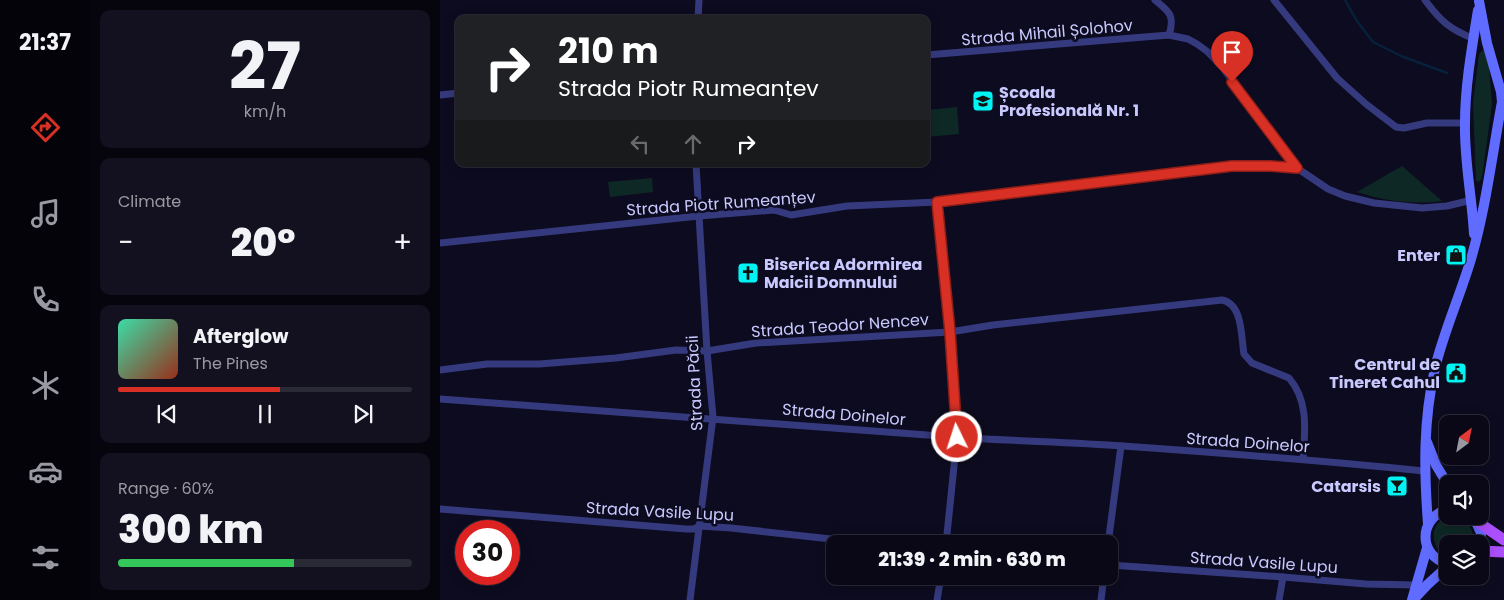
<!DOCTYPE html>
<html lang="en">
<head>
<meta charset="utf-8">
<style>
  :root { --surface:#0a0817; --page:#131120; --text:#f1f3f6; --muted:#999aa1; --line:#2a2936; --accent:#d93025 }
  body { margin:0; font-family:Poppins,sans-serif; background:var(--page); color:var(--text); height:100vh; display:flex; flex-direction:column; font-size:19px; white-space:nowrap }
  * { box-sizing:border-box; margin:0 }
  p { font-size:16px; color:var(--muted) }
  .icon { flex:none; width:28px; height:28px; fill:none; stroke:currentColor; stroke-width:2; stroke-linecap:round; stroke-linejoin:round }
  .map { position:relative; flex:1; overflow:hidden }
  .side { display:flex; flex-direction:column; gap:10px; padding:10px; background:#06040d; width:350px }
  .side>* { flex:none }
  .guide { position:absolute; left:15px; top:15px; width:475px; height:152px; border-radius:10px; box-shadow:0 2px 12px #0003,0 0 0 1px var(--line); background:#202124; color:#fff; overflow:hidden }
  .needle { width:32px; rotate:32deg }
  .fabs { position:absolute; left:999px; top:415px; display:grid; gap:10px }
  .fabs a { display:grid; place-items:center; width:50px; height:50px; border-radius:10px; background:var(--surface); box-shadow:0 2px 12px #0003,0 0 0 1px var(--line); font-size:25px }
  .speed { position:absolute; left:15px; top:520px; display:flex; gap:10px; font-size:25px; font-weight:700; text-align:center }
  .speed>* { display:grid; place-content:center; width:65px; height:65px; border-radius:50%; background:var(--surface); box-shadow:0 2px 12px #0003,0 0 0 1px var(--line); line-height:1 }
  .speed .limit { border:8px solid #d22; background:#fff; color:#111 }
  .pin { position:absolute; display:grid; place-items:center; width:42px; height:42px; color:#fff; margin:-51px -21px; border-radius:50% 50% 50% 0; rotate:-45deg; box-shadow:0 0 5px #0007 }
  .pin .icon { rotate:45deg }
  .me { position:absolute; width:55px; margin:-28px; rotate:356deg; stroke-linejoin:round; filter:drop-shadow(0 0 4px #0008) }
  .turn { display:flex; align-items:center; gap:18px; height:105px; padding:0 20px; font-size:22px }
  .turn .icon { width:65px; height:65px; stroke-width:2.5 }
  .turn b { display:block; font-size:35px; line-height:42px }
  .lanes { display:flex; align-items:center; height:48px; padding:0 20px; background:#0003; justify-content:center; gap:25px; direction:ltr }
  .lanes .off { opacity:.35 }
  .big { font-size:38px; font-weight:800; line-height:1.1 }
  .side .widget { flex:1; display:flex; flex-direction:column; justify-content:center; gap:8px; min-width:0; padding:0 18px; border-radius:10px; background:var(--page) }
  .side .dial { align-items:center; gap:0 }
  .dial b { font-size:65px; line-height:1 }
  .song { display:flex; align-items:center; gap:15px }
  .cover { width:60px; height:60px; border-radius:8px; background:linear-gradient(135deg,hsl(160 70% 55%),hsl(10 70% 35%)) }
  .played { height:5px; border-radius:2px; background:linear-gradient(90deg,var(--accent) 55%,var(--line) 55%) }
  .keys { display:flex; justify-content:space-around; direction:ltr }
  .heat { display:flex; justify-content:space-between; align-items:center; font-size:28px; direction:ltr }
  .charge { height:8px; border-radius:4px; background:linear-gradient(90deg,#34c759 60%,var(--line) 0) }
  .trip { position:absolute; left:386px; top:535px; width:292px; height:50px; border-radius:10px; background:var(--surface); box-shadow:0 2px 12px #0003,0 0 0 1px var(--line); font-weight:800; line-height:50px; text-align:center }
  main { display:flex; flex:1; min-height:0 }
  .menu { display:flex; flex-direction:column; width:90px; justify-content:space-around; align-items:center; background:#040309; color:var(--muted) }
  .menu .icon { width:35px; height:35px }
  .menu .on { color:var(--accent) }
  .menu b { font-size:22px; color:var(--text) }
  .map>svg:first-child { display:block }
  .green { fill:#0e2925 }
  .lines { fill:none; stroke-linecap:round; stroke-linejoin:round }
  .stream { stroke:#07203c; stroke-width:2.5 }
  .minor { stroke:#353a7f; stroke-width:7 }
  .secondary { stroke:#606cff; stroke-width:10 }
  .primary { stroke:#ac50ff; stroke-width:11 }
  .route-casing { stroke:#8d1f18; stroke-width:12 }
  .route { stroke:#d93025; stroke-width:9 }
  .labels { text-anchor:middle; stroke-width:5; stroke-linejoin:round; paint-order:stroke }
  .street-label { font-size:16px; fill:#cac9ff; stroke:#0d0b1f }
  .poi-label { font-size:16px; font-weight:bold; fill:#cac9ff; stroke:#0d0b1f; text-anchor:end }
</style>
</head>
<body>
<main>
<nav class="menu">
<b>21:37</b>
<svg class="icon on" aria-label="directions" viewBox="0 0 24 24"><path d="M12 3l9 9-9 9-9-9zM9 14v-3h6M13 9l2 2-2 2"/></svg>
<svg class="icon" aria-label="music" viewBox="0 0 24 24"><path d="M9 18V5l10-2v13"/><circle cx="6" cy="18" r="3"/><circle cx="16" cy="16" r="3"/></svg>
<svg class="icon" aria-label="phone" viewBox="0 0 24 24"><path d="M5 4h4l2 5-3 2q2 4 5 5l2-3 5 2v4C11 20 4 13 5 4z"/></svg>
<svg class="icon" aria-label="climate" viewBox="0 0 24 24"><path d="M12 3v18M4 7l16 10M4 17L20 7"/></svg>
<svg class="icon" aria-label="car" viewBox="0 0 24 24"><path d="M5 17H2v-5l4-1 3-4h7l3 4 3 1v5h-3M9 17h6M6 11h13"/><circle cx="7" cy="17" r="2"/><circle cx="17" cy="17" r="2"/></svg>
<svg class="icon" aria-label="filters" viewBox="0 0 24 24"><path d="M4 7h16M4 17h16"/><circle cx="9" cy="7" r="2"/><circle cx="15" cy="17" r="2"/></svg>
</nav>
<section class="side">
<div class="widget dial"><b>27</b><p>km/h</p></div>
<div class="widget"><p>Climate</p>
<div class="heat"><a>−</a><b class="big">20°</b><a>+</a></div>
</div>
<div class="widget">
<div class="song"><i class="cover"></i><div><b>Afterglow</b><p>The Pines</p></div></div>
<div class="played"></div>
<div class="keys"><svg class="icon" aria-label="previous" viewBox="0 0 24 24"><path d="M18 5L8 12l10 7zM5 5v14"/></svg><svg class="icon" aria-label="pause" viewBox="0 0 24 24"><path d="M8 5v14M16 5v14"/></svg><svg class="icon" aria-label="next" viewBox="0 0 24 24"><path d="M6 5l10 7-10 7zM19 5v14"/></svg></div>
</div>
<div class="widget"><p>Range · 60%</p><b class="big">300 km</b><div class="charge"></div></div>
</section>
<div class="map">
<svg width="1064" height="600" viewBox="0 0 1064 600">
  <rect width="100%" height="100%" fill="#0d0b1f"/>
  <g class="green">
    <path d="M1043 50 1048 54 1052 104 1043 171 1041 180 1038 182 1036 180 1033 103 1039 54Z"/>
    <path d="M517 107 519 134 486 137V110Z"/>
    <path d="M962 166 1002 201C973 205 945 201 917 192Z"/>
    <path d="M212 178 213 192 170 197 168 182Z"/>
    <path d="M1014 516C1028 520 1035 529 1033 544H1008L1007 556C993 551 988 529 1002 520 1005 518 1010 517 1014 516Z"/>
  </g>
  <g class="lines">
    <path class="stream" d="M905 0 917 21 933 42 961 56 1007 73"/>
    <g class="minor">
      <path d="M715 0C730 12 735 16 729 35"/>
      <path d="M834 0 897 78 926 104 956 127 964 128 987 123H1025"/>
      <path d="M985 0C1001 22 1010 29 1034 39"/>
      <path d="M258 19 259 0"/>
      <path d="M486 55 729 35 748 39 757 44 768 52 782 67 857 168"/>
      <path d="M0 95 19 93"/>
      <path d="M497 202 510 332 517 437 506 544"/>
      <path d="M0 243 259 216 334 210 351 215 407 206 497 202 792 165 830 166 857 168 888 189 905 196 934 203 982 208 1007 206 1032 200"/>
      <path d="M0 370 47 364H99L176 358 236 350 267 351 316 343 510 332 553 325 782 300C803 304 801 337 804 354L812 363 849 378C869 401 865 431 863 459"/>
      <path d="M0 399C172 411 343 424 514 437 570 441 627 442 683 446 783 453 884 461 984 471"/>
      <path d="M0 509 246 529H254L260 526 291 528 437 544"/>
      <path d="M668 544 681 446"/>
      <path d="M670 565 843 577 926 584 976 585"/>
      <path d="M250 600 273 417 267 351 256 164"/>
      <path d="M497 600 501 576"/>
      <path d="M661 600 664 576"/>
      <path d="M839 600 843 577"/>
    </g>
    <g class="secondary">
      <path d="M1034 234C1032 197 1024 160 1025 123 1025 86 1032 47 1038 10"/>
      <path d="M987 442 996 465 1008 485"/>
      <path d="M1008 509C978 518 978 556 1008 564"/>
      <path d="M1035 520 1041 533 1040 545"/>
      <path d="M988 524C984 470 983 422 995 368 1004 331 1020 296 1031 259 1046 208 1052 155 1062 102L1061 92 1047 43 1039 1"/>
      <path d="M974 599 987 585 1008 566"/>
      <path d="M972 600 987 548"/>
    </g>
    <g class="primary">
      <path d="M1035 520 1064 540"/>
      <path d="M1040 551 1064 552"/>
    </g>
  </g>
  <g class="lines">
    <g class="route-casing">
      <path id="route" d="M517 437 510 332 497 202 792 166H830L857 168 792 82"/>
    </g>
    <use href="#route" class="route"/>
  </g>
  <defs>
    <g id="school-square" transform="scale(1.125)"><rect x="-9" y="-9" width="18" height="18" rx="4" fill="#00f4f4" stroke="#0d0b1f"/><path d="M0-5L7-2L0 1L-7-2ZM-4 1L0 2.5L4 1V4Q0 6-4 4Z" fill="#111"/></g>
    <g id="shop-square" transform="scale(1.125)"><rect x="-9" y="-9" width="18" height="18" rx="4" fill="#00f4f4" stroke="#0d0b1f"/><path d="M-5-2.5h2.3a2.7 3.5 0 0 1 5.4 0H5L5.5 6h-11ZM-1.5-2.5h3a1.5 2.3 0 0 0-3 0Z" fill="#111"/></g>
    <g id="church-square" transform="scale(1.125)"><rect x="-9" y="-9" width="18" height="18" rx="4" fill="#00f4f4" stroke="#0d0b1f"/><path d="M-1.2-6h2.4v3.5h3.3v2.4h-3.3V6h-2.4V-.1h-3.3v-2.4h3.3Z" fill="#111"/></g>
    <g id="civic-square" transform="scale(1.125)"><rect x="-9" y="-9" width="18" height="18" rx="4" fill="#00f4f4" stroke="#0d0b1f"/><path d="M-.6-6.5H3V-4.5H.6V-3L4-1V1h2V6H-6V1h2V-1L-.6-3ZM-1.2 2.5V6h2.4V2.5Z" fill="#111"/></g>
    <g id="bar-square" transform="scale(1.125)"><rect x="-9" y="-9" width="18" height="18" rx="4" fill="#00f4f4" stroke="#0d0b1f"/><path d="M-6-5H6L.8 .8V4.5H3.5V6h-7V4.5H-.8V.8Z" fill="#111"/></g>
  </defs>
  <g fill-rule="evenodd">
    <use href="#school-square" x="543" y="101"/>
    <use href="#shop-square" x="1016" y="255"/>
    <use href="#church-square" x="308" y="273"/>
    <use href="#civic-square" x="1016" y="373"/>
    <use href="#bar-square" x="957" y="486"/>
  </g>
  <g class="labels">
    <g class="street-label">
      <text transform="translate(607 32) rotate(-5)" y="6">Strada Mihail Șolohov</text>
      <text transform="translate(281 203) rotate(-4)" y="6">Strada Piotr Rumeanțev</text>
      <text transform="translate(400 325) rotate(-4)" y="6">Strada Teodor Nencev</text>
      <text transform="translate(254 383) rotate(-93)" y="6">Strada Păcii</text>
      <text transform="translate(404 414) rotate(5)" y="6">Strada Doinelor</text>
      <text transform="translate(808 442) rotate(4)" y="6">Strada Doinelor</text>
      <text transform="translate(220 511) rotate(3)" y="6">Strada Vasile Lupu</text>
      <text transform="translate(824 562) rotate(4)" y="6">Strada Vasile Lupu</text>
    </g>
    <g class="poi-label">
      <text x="559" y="98" text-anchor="start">Școala<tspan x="559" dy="18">Profesională Nr. 1</tspan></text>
      <text x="1000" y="261">Enter</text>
      <text x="324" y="270" text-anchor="start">Biserica Adormirea<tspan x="324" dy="18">Maicii Domnului</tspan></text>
      <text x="1000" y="370">Centrul de<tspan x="1000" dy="18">Tineret Cahul</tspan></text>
      <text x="941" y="492">Catarsis</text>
    </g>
  </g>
</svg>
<div class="fabs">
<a><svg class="needle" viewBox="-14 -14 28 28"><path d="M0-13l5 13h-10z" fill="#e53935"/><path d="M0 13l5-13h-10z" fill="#999aa1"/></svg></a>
<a><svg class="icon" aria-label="sound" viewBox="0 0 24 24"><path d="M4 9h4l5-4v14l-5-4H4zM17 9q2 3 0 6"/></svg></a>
<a><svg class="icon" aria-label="layers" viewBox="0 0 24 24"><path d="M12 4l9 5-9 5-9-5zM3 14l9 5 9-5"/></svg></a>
</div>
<div class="speed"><div class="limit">30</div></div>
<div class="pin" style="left:792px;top:82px;background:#d93025"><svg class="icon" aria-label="arrive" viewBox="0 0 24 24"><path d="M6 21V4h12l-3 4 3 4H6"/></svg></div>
<svg class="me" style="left:517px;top:437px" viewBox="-20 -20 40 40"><circle r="17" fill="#d93025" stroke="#fff" stroke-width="3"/><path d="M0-11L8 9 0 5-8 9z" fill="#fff"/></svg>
<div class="trip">21:39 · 2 min · 630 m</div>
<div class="guide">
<div class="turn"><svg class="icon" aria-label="right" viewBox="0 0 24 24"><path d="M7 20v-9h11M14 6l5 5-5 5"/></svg><div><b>210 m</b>Strada Piotr Rumeanțev</div></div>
<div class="lanes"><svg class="icon off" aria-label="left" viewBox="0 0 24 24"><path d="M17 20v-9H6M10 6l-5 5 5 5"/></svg><svg class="icon off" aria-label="ahead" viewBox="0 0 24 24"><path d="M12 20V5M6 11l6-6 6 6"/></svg><svg class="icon" aria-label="right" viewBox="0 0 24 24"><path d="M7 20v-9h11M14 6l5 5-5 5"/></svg></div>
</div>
</div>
</main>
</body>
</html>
